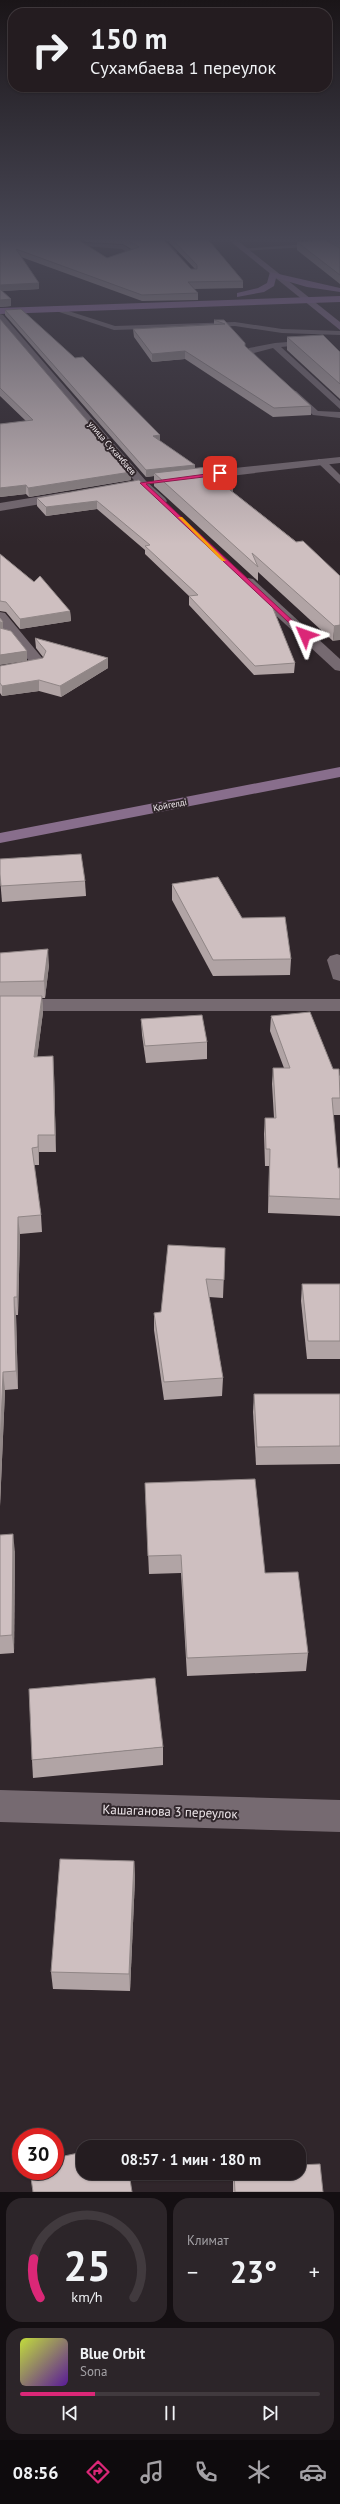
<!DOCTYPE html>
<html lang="ru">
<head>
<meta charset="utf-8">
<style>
  :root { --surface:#241c20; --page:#2c2529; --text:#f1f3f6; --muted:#a3a1a5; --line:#413a3e; --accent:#db2777 }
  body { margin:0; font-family:"PT Sans",sans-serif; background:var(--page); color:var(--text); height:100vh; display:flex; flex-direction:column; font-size:15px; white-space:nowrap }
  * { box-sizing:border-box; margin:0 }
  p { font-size:13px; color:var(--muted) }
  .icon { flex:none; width:22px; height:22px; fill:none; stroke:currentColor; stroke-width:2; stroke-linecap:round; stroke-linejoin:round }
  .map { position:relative; height:2192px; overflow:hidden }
  .drawer { display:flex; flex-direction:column; gap:6px; padding:6px; background:#140f12; flex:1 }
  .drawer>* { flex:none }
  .top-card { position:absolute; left:8px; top:8px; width:324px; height:84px; border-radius:16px; box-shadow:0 1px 3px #0004,0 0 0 1px var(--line); background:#241c20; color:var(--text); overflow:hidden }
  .speed { position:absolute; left:12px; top:2128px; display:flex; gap:8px; font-size:20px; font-weight:700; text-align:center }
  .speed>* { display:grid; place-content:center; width:52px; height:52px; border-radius:50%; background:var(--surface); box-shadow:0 1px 3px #0004,0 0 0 1px var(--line); line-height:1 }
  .speed .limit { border:6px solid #d22; background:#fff; color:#111 }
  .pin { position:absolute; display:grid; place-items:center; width:34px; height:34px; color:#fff; margin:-17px; border-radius:8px; box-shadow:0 2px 6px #0006 }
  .me { position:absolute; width:44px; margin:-22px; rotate:313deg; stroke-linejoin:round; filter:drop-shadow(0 0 3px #0008) }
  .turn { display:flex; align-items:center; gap:14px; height:84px; padding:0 16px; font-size:18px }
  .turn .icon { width:52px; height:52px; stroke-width:2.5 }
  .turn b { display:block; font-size:28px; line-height:34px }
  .big { font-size:30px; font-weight:700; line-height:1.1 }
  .drawer .card { flex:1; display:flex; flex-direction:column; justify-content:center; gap:6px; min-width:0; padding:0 14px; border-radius:16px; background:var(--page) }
  .drawer .dial { align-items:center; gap:0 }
  .dial svg { height:104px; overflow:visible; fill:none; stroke:var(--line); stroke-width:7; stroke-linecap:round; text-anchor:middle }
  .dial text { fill:var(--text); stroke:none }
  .song { display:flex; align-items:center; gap:12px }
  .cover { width:48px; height:48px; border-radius:6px; background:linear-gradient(135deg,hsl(70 70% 55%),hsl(270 70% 35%)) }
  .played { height:4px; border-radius:2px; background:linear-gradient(90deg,var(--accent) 25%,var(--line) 25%) }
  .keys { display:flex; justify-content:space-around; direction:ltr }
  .heat { display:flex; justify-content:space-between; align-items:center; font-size:22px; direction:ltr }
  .drawer .tiles { flex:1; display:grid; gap:6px; grid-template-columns:1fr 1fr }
  .card:last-child { grid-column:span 2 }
  .trip { position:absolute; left:76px; top:2140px; width:230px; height:40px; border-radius:16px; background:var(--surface); box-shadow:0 1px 3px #0004,0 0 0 1px var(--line); font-weight:700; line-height:40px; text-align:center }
  .tabs { display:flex; height:64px; justify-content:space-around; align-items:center; background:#0e0b0d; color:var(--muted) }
  .tabs .icon { width:28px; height:28px }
  .tabs .on { color:var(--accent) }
  .tabs b { font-size:18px; color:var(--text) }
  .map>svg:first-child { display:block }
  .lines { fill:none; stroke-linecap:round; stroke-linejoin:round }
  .lane { fill:#766a71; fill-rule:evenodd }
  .street { fill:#766a71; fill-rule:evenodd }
  .secondary { fill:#886e8c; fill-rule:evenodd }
  .primary { fill:#9a72a8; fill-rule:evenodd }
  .wall { fill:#b1a4a5 }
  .shaded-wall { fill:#908686 }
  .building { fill:#cebfc0; stroke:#908686 }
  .route { fill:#db2777; stroke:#8e194d }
  .slow { fill:#f59e0b }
  .labels { text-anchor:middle; stroke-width:4; stroke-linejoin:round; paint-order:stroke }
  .far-street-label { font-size:9px; fill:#eee7eb; stroke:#30262b }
  .near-street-label { font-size:13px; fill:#eee7eb; stroke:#30262b }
</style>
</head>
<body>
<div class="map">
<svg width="340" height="2192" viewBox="0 0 340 2192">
  <rect width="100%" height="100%" fill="#30262b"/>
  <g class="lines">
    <g class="lane">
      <path d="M157 237H170L164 239 177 252V254H173Z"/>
      <path d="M86 243 123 245 138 254 118 261 116 258 130 254 122 249 84 246Z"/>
      <path d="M320 243 322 246 243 251 240 249Z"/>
      <path d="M53 306 115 326 235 322 282 329 340 331V335L282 333 235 326 114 330 53 310Z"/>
      <path d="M313 340 314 342 310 344 281 347 340 401V409L273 348 254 353 268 368 264 370 246 353 249 348 275 343Z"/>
      <path d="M290 391H296L318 411 340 412V418L313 415 290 395Z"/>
      <path d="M318 459H324L340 475V484L318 463Z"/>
    </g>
    <g class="street">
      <path d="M0 314 3 315 146 481 165 498 167 501 165 504H157L138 485 0 323Z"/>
      <path d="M340 457V463L187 481 181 477 187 473Z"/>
      <path d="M66 492 70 493 72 496 70 499 0 511V503Z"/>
      <path d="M248 578 253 579 340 659V671L335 670 243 585 241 582 243 579Z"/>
      <path d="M0 612 5 613 43 659 45 662 42 668 0 675V667L30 662 0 625Z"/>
      <path d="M337 954 340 955V981L333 979 327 960 330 956Z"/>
      <rect x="0" y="999" width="340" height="12"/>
      <path d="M0 1790 340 1800V1832L0 1822Z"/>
    </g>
    <g class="secondary">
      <path d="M225 237H233L340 322V330Z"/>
      <path d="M340 767V777L0 843V833Z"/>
    </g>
    <g class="primary">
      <path d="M270 272 340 288V292L307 287 276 278 274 286 264 292 237 297V293L258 288 267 283Z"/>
      <path d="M340 296V302L0 314V308Z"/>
    </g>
  </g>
  <g class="wall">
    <path d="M0 237 107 258 133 250 123 244 87 242 79 237H161L191 269H195L167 240V237H206L243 281V288L194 289 198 293V300L142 301 21 257 39 289 2 291 11 306 0 307Z"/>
    <path d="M330 237H340V284L297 250V242L330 243Z"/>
    <path d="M5 310 160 435V441L195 465V468L233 492 340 576 333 641 258 572V581L154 486V476L146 477 5 315Z"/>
    <path d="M0 319 131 472V480L29 497 26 494 0 497 26 421 0 396Z"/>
    <path d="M214 320H224L245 346 311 406V415L273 417 185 359 152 362 134 337 133 329 214 324Z"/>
    <path d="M287 337 340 352V399L287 350Z"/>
    <path d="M139 480 295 663 294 673 254 675 189 605V596L145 554V550L97 509 46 516 37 506V498Z"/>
    <path d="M0 554 70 611 71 621 20 629 6 612 0 611Z"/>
    <path d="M35 638 108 658V668L61 697 39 691 2 696 0 693V666L43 658V657L36 648Z"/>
    <path d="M0 859 85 881 86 896 2 902 0 878Z"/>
    <path d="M172 884 242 918 291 959 290 975 213 976 172 900Z"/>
    <path d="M0 953 49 965 45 998H42L43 1012 37 1057 54 1073 56 1152H39V1165H34L41 1215 42 1232 20 1234 18 1315H16L18 1389 5 1390 0 1506Z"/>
    <path d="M271 1016 340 1076V1115H333L338 1168H340V1216L268 1213 269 1166H265L264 1134 265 1118H274L272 1084 273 1068H284L270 1031Z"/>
    <path d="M141 1019 207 1042V1059L146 1063 142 1035Z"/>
    <path d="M225 1248 223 1298 209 1297 223 1378 222 1396 164 1400 154 1330V1313L161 1312Z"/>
    <path d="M302 1284H340V1359H307L301 1301Z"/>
    <path d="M254 1394H340V1464L256 1465 253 1412Z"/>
    <path d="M145 1483 265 1573 308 1653 306 1671 187 1676 181 1573 149 1574Z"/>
    <path d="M0 1535 15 1552 14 1653 0 1654Z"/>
    <path d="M163 1747V1765L33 1778 32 1760Z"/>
    <path d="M134 1861 135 1878 130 1991 53 1989 51 1972Z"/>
    <path d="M233 2173H299L323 2192H233Z"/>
  </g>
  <g class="shaded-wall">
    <path d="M39 283V289L0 291V285Z"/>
    <path d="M11 299V306L0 307V300Z"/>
    <path d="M185 351V359L152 362V354Z"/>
    <path d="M160 435V442L153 436Z"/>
    <path d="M195 465V472L154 473V476L146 477V470Z"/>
    <path d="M131 472V480L29 497 28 488Z"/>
    <path d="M26 485V494L0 497V488Z"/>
    <path d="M233 485V499L225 486Z"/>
    <path d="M97 501V509L46 516V507Z"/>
    <path d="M70 611 71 621 20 629V619Z"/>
    <rect x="0" y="622" width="3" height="10"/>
    <path d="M340 625V640L333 641 334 626Z"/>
    <path d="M27 651V661L0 665V655Z"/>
    <path d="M108 658V668L61 697 60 686Z"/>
    <path d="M39 680V691L2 696V686Z"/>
    <path d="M48 949 49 965 45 998 44 981Z"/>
    <path d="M42 996 43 1012 35 1074 34 1057Z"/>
    <path d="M53 1056 54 1073 56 1152 55 1135Z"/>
    <path d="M38 1135 39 1152V1165L38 1147Z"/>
    <path d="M18 1217 20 1234 18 1315 17 1297Z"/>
    <path d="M14 1297 16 1315 18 1389 16 1371Z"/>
    <path d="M3 1372 5 1390 0 1506V1448Z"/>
    <path d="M13 1534 15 1552 14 1653 12 1635Z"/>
    <path d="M134 1861 135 1878 130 1991 129 1974Z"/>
  </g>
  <g class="building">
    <path d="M0 237H74L107 258 139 247 123 237H110H161L191 269H197V265L170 237H206L243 281 188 282 198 293 142 295 16 249 39 283 0 285Z"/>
    <path d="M333 237H340V241Z"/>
    <path d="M325 240 340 248V275L297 242Z"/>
    <path d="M0 289 11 299 0 300Z"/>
    <path d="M21 309 75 358 83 357 160 435 153 436 195 465 146 470 5 310Z"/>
    <path d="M0 319 131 472 28 488 26 485 0 488V424L33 420 0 388Z"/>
    <path d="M214 320H224L245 343V346L311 406 274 408 185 351 152 354 133 329 225 324Z"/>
    <path d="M323 335 340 352V384L287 337Z"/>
    <path d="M207 467 233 485 225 486 296 542 303 541 340 576V625L334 626 252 553 258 567 154 473Z"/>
    <path d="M139 480 270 601 295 663 255 666 189 596 198 595 145 546 150 545 97 501 46 507 37 498Z"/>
    <path d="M0 554 34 582 40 576 70 611 20 619 6 602 0 601Z"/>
    <path d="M0 618 3 622H0Z"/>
    <path d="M0 628 11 631 27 651 0 655Z"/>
    <path d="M35 638 108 658 60 686 39 680 2 686 0 683V666L43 658 46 651Z"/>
    <path d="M81 854 85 881 1 886 0 874V859Z"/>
    <path d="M218 877 242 918 285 917 291 959 213 960 172 884Z"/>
    <path d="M48 949 44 981 0 982V953Z"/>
    <path d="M0 996H42L34 1057 53 1056 55 1135H38V1147L32 1148 41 1215 18 1217 17 1297H14L16 1371 3 1372 0 1448Z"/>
    <path d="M310 1012 333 1069H339L340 1098H332L338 1168H340V1199L269 1196 270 1149H266L265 1118H276L273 1068H290L271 1016Z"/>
    <path d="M202 1015 207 1042 145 1046 141 1019Z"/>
    <path d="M168 1245 225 1248 224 1280 206 1279 223 1378 164 1382 154 1313 161 1312Z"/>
    <path d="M302 1284H340V1341H308Z"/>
    <path d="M254 1394H340V1446L257 1447Z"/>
    <path d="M255 1479 265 1573 298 1572 308 1653 187 1658 181 1555 148 1556 145 1483Z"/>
    <path d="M13 1534 12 1635 0 1636V1535Z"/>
    <path d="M155 1678 163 1747 32 1760 29 1689Z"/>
    <path d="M60 1859 134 1861 129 1974 51 1972Z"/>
    <path d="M124 2143V2147H104Z"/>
    <path d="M83 2152V2173H129L132 2192H33L30 2171H55V2158Z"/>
    <path d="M320 2164 323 2192H235L234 2173H299V2165Z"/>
  </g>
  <linearGradient id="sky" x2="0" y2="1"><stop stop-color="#1a1518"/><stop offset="0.44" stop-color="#484755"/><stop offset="1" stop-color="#484755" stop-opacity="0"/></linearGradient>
  <rect width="340" height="544" fill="url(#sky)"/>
  <path class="route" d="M221 472 220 475 146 484 307 634V636H303L140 483Z"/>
  <path class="slow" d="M178 517H182L226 561H222Z"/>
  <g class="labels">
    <g class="far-street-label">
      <text transform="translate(112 448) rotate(49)" y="3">улица Сухамбаев</text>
      <text transform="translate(170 805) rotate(-11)" y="3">Қойгелді</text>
    </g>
    <g class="near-street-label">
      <text transform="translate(170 1811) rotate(2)" y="5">Кашаганова 3 переулок</text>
    </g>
  </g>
</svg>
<div class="speed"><div class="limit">30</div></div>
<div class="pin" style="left:220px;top:473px;background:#d93025"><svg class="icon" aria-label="arrive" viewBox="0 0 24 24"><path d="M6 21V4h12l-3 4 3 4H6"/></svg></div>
<svg class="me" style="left:305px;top:635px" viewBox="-20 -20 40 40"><path d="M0-17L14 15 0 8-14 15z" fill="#db2777" stroke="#fff" stroke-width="4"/></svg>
<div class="trip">08:57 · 1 мин · 180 m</div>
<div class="top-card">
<div class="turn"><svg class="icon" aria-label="right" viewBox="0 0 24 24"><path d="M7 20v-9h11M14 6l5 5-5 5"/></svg><div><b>150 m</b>Сухамбаева 1 переулок</div></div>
</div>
</div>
<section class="drawer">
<div class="tiles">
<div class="card dial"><svg viewBox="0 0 100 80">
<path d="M14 69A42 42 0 1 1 86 69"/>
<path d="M14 69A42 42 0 0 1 9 39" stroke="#db2777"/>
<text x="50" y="56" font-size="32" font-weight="700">25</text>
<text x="50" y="72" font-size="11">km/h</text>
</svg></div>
<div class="card"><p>Климат</p>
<div class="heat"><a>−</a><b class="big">23°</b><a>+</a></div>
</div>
<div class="card">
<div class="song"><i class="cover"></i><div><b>Blue Orbit</b><p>Sona</p></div></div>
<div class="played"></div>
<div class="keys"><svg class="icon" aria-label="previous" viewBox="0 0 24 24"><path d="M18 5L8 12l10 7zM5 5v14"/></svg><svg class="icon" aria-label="pause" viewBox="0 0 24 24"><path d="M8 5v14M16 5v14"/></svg><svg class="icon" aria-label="next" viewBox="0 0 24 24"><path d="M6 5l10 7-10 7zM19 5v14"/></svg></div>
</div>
</div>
</section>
<nav class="tabs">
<b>08:56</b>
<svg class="icon on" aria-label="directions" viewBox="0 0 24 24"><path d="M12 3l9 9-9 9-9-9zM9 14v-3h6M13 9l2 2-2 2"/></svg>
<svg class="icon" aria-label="music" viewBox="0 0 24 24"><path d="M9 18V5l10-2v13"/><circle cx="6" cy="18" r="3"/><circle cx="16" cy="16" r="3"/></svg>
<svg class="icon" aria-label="phone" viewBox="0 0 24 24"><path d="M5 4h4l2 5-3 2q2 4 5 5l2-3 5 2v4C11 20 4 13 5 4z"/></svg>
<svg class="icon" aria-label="climate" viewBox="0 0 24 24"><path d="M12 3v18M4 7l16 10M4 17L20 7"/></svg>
<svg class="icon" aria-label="car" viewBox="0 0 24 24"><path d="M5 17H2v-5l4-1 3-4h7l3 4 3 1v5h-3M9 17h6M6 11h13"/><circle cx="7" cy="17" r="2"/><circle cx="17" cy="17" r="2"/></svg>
</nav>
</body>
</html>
